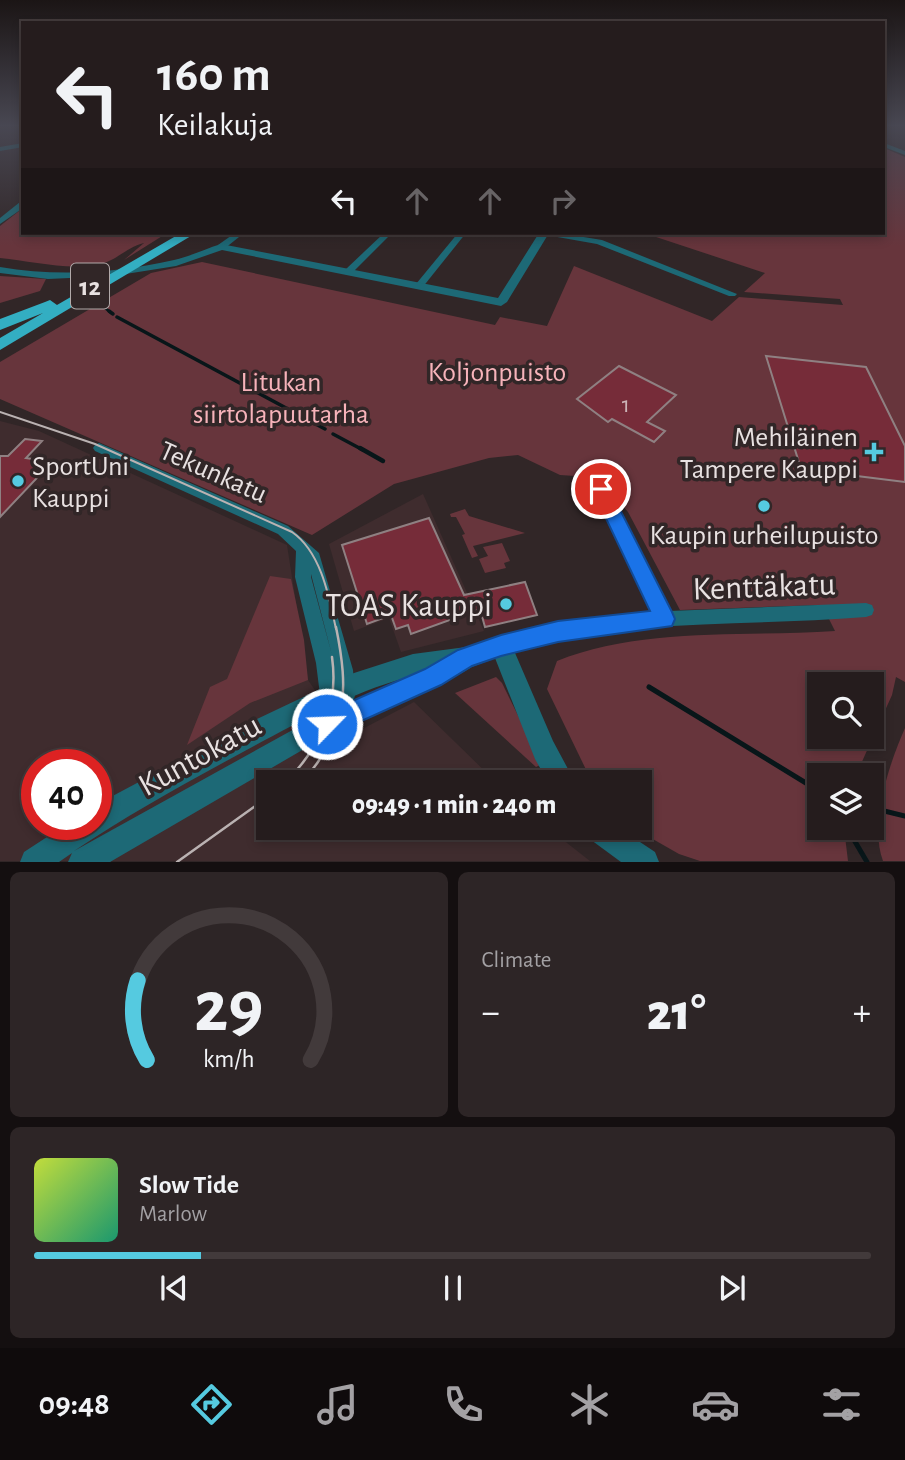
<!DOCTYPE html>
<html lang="en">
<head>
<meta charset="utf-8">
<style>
  :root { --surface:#251c1d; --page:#2d2526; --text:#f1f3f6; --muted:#a3a1a4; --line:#423a3b; --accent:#55cae0 }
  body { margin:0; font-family:"Alegreya Sans",sans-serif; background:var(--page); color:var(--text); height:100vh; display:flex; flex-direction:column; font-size:26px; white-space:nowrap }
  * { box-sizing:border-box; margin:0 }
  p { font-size:23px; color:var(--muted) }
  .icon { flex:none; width:38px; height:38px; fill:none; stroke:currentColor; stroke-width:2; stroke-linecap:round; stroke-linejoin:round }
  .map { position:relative; height:862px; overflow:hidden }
  .drawer { display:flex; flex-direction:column; gap:10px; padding:10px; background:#140f10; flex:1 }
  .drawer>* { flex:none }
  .top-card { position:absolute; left:21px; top:21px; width:864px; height:214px; border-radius:0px; box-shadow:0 4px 10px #0003,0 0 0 2px var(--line); background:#251c1d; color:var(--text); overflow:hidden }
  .tools { position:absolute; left:807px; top:672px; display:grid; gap:14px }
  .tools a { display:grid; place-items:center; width:77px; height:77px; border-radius:0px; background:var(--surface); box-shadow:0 4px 10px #0003,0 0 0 2px var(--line); font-size:35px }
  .speed { position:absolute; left:21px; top:749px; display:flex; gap:14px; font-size:35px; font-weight:700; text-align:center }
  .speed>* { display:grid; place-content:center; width:91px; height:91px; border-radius:50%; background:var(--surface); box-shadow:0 4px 10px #0003,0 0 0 2px var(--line); line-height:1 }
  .speed .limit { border:10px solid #d22; background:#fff; color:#111 }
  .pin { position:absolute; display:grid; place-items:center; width:60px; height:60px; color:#fff; margin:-30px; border:4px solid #fff; border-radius:50%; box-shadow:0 2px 7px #0007 }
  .me { position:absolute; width:77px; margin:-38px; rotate:66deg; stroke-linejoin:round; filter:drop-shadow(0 0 5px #0008) }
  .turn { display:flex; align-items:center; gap:24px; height:147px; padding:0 21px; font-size:32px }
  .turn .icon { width:91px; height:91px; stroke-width:2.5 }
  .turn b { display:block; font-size:49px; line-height:60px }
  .lanes { display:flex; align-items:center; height:66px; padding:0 21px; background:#0003; justify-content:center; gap:35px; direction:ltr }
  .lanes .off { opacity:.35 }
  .big { font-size:52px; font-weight:800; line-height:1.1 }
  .drawer .widget { flex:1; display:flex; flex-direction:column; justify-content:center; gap:10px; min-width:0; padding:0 24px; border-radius:10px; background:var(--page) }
  .drawer .dial { align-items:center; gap:0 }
  .dial svg { height:182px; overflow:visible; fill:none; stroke:var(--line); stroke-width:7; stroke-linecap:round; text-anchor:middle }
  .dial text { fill:var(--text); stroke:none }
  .song { display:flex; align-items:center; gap:21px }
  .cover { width:84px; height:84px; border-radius:10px; background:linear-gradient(135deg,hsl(70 70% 55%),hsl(160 70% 35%)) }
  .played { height:7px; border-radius:4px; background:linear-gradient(90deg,var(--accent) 20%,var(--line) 20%) }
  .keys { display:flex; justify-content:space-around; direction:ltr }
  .heat { display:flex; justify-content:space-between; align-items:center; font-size:38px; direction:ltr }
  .drawer .tiles { flex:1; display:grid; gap:10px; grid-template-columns:1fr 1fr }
  .widget:last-child { grid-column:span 2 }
  .trip { position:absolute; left:256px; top:770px; width:396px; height:70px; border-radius:0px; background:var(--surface); box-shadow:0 4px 10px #0003,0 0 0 2px var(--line); font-weight:800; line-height:70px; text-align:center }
  .menu { display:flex; height:112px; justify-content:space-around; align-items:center; background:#0f0b0c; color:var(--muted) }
  .menu .icon { width:49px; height:49px }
  .menu .on { color:var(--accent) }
  .menu b { font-size:32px; color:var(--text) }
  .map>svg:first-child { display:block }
  .built { fill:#3f2c2e; fill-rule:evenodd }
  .green { fill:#67353c; fill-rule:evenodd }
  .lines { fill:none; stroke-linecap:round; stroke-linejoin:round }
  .stream-far3 { stroke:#081619; stroke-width:2.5 }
  .stream-far2 { stroke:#081619; stroke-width:3.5 }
  .stream-far1 { stroke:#081619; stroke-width:4.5 }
  .stream { stroke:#081619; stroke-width:5 }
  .building { fill:#762c39; stroke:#8f8082; stroke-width:2 }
  .minor { fill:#1d6976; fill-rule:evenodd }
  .tertiary { fill:#1d6976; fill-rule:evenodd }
  .trunk { fill:#33aec2; fill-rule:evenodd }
  .tram-far1 { stroke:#bab2b2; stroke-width:2 }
  .tram { stroke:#bab2b2; stroke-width:2.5 }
  .route { fill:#1a73e8; stroke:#114b97; stroke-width:2 }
  .poi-dot { fill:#55cae0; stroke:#312627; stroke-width:2.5 }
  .labels { text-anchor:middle; stroke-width:7; stroke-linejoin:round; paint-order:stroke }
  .number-label { font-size:24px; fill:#ccb4b7 }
  .shield { fill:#312627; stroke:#b1a9a9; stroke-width:2 }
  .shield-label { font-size:26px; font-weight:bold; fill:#e8e1e1 }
  .park-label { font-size:28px; fill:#f7b3ba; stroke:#312627 }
  .poi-label { font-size:28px; fill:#e8e1e1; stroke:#312627; text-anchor:end }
  .street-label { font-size:28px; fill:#e8e1e1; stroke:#312627 }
  .near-street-label { font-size:33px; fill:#e8e1e1; stroke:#312627 }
  .near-poi-label { font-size:33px; fill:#e8e1e1; stroke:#312627; text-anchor:end }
</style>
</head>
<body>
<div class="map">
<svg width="905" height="862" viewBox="0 0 905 862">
  <rect width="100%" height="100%" fill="#312627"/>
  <g class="built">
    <path d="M0 421 39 431 287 545 308 680 347 737 414 702 496 782H268V828H548L590 861H0ZM37 765H96V824H37Z"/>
    <path d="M423 494 484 631 401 652 389 618 354 631 329 544Z"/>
  </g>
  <g class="green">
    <path d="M884 148 905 157V682L896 677 892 695 856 775H819V828H844L848 861H700L679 854 637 830 635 828H639V782H592L547 689 557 661C640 627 746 637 835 631L822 605 680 610 628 512 613 495 575 476 560 475 518 455 489 458 394 484 312 535 0 399V362L151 273 202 262 495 325 500 317 547 326 574 266 712 321 739 297 843 305 840 299 744 292 765 273 644 233H884ZM819 684H872V737H819Z"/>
    <path d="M23 208V233H167L124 260 144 243C127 247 116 261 100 264 69 271 31 261 0 258V226Z"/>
    <path d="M0 276 46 279 40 291 0 303Z"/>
    <path d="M465 509 469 516 525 533 473 546 478 556 472 558 462 535 465 534 456 517H451L450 514Z"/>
    <path d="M502 543 510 561 504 563 506 568 485 573 479 559 488 556 483 547Z"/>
    <path d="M270 576 291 579 304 640 308 680 250 703 187 745 210 687 227 679Z"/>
    <path d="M496 677 502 683 542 764 536 767 455 693Z"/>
    <path d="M905 728V861H883C869 824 889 764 905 728Z"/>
  </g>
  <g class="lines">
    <path class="stream-far3" d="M104 307 111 313"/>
    <g class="stream-far2">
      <path d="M109 311 113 314"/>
      <path d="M117 317 325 429"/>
      <path d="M333 434 363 450"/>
    </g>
    <path class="stream-far1" d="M360 448 383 461"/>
    <g class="stream">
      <path d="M649 687 819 791"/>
      <path d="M872 808 905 816"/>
      <path d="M847 828 867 862"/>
    </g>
  </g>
  <g class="building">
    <path d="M766 356 866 367 905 446V482L801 469Z"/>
    <path d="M619 366 676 395 647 422 665 431 654 442 612 419 608 422 577 399Z"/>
    <path d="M25 439 42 441 26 458 52 462 0 517V456H8Z"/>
    <path d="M429 518 464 595 525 582 537 615 485 627 480 609 411 634 408 625 396 629 391 615 367 624 342 545Z"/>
  </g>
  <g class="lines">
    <g class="minor">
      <path d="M23 143V147L0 151V147Z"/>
      <path d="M884 143 905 151V155L884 147Z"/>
      <path d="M20 202H23V208L0 224V218Z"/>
      <path d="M235 233H244L224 249H218V245Z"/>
      <path d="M384 233H392L351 274H345V270Z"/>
      <path d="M458 233H466L422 288H416V284Z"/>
      <path d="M542 233H559L602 240 737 294 735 296H729L597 244 546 235Z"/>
      <path d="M99 443 288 526 319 553 353 670 355 695 348 724 341 726 334 724 320 695 316 663 295 577 296 551 278 534 95 451 93 448 95 445ZM311 574 332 655 311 577Z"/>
      <path d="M601 484 606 485 669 611 866 603 872 605 874 610 872 615 866 617C792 623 717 622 642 628 594 632 547 642 501 654L495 652 493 646 495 640 501 638 581 621 653 612 594 489 596 485Z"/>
    </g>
    <g class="tertiary">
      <path d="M539 233H549L507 302 501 306 222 250 176 266 113 276 48 279 0 273V267C57 277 118 273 174 260 191 256 205 249 221 244L498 298Z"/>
      <path d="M501 636 509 639 553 741 575 782H548L535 759 495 658 472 667 441 685 323 738 110 862H68L72 853 59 862H20L24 852 67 824H96V806L107 799 257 719 354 673 413 654 466 647ZM405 678 307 722 74 851C132 812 193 779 254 746 303 720 351 693 405 678Z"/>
      <path d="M583 828H619L655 852 659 862H621L587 837Z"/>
    </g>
    <path class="trunk" d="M181 233H196L0 350V338L43 313 0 330V319L45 302 50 300 57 305Z"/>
    <path class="tram-far1" d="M0 412 95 444 292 532C321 552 329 596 336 629"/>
    <g class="tram">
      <path d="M286 782C321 746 339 707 332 657"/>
      <path d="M302 782C348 731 349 691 336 627"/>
      <path d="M177 862 268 797"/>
    </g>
  </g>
  <linearGradient id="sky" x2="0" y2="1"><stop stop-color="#1b1515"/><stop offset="0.51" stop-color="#484752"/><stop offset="1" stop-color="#484752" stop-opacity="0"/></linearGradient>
  <rect width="905" height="246" fill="url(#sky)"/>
  <path class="route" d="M601 482 607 484 672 612 675 619 672 626 558 642 501 656 472 666 441 685 335 733 327 736 318 733 315 724 318 716 425 669 458 650 501 635 558 621 650 611 592 489Z"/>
  <g class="poi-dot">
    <path d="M870.5 441.5h7v7h7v7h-7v7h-7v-7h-7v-7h7z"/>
    <circle cx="18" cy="481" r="7"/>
    <circle cx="764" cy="506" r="7"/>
    <circle cx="506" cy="604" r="7"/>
  </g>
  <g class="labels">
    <g class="number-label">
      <text x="626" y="412">1</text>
    </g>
    <rect class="shield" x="71" y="263.5" width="38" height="45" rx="5"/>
    <g class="shield-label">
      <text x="90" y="295">12</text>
    </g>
    <g class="park-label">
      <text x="497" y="381">Koljonpuisto</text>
      <text x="281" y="391">Litukan<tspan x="281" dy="32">siirtolapuutarha</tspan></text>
    </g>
    <g class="poi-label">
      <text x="858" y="446">Mehiläinen<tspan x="858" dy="32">Tampere Kauppi</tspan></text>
      <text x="32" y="475" text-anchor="start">SportUni<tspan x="32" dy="32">Kauppi</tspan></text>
      <text x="764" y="544" text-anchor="middle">Kaupin urheilupuisto</text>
    </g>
    <g class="street-label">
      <text transform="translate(214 471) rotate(24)" y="10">Tekunkatu</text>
    </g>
    <g class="near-street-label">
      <text transform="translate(764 585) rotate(-2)" y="12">Kenttäkatu</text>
      <text transform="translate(199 754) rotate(-29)" y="12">Kuntokatu</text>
    </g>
    <g class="near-poi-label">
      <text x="492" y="616">TOAS Kauppi</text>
    </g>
  </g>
</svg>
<div class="tools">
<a><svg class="icon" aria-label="search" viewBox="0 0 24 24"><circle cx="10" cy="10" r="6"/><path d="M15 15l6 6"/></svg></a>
<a><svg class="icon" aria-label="layers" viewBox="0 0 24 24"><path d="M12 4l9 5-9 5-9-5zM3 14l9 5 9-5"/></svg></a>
</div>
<div class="speed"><div class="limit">40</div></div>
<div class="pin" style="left:601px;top:489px;background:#d93025"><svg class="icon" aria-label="arrive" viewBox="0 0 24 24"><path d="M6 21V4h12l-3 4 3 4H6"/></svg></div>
<svg class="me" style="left:327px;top:724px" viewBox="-20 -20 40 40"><circle r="17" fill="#1a73e8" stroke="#fff" stroke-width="3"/><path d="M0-11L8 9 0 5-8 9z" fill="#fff"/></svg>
<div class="trip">09:49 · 1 min · 240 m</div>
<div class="top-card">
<div class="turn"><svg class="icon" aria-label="left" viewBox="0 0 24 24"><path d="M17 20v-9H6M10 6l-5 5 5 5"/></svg><div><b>160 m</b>Keilakuja</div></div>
<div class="lanes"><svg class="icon" aria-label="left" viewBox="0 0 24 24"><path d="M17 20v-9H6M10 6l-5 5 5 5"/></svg><svg class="icon off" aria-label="ahead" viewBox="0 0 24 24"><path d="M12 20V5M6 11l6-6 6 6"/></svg><svg class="icon off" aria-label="ahead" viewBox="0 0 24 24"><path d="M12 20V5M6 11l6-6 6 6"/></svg><svg class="icon off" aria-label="right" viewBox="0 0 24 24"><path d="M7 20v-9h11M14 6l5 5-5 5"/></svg></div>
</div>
</div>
<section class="drawer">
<div class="tiles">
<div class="widget dial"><svg viewBox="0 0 100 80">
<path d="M14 69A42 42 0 1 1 86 69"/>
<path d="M14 69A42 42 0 0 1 10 34" stroke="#55cae0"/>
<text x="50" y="56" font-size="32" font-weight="700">29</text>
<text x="50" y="72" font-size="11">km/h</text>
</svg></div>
<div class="widget"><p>Climate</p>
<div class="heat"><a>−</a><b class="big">21°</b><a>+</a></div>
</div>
<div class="widget">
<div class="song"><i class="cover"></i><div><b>Slow Tide</b><p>Marlow</p></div></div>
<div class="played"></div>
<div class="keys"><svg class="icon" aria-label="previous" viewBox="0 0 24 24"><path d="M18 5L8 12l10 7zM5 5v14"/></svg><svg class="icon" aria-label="pause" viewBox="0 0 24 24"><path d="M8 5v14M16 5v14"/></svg><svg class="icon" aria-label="next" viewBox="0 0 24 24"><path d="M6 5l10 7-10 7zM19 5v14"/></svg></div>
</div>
</div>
</section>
<nav class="menu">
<b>09:48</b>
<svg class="icon on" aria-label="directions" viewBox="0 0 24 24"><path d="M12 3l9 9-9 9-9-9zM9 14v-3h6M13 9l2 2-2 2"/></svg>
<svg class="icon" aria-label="music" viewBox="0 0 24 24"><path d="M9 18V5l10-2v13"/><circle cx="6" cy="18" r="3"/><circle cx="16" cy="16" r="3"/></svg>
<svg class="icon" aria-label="phone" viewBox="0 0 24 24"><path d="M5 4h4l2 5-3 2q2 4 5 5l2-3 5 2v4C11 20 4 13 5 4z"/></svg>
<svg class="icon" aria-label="climate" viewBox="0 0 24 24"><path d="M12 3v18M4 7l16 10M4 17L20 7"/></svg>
<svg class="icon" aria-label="car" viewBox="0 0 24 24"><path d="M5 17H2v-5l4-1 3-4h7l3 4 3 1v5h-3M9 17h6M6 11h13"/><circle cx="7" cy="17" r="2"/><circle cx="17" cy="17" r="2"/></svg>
<svg class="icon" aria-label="filters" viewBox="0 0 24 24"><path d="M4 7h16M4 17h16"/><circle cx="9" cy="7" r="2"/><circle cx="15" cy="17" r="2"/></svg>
</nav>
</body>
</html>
